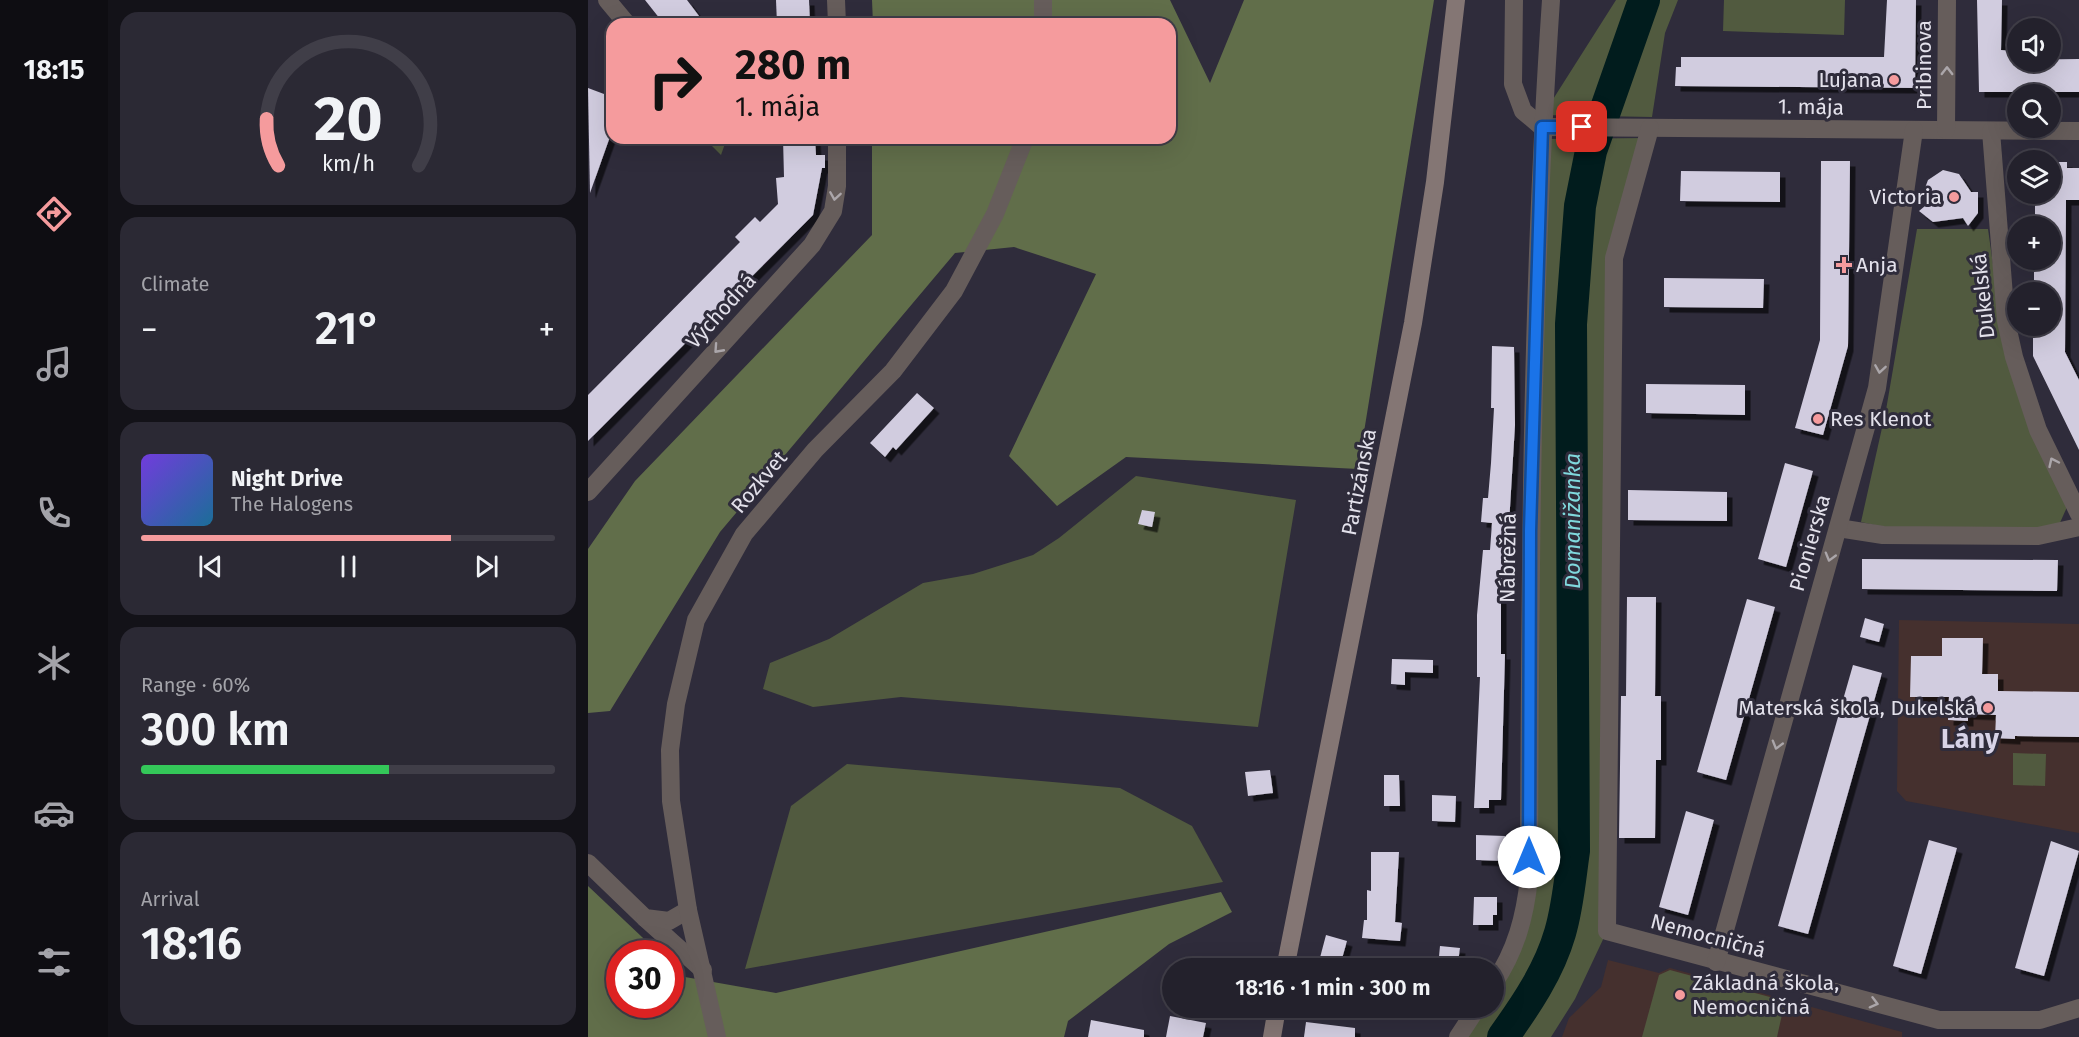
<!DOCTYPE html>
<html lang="en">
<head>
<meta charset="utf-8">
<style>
  :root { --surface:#23212c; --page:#2b2934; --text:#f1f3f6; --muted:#a3a3a9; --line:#403e48; --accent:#f59b9d }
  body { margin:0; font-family:"Fira Sans",sans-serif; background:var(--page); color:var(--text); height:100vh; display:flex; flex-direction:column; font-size:22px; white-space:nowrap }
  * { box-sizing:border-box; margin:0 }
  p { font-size:20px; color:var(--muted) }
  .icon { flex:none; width:33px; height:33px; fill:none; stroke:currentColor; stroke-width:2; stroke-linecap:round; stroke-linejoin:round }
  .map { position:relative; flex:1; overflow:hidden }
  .details { display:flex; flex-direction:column; gap:12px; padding:12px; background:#131218; width:480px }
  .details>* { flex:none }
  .banner { position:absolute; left:18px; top:18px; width:570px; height:126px; border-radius:18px; box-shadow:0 6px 24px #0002,0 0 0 2px var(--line); background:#f59b9d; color:#111; overflow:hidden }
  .tools { position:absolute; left:1419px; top:18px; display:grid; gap:12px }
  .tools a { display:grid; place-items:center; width:54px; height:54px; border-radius:50%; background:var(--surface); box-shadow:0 6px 24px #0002,0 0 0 2px var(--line); font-size:30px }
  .speed { position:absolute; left:18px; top:940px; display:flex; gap:12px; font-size:30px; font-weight:700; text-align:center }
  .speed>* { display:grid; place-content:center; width:78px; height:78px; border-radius:50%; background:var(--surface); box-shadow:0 6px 24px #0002,0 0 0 2px var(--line); line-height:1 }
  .speed .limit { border:9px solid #d22; background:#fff; color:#111 }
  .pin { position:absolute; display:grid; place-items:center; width:51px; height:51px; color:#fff; margin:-26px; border-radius:12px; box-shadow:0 3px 9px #0006 }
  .me { position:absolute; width:66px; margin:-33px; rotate:0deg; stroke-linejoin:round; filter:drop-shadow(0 0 4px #0008) }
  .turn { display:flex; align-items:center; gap:21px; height:126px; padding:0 30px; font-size:27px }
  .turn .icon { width:78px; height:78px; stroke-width:2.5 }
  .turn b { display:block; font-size:42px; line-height:51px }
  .big { font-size:45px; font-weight:600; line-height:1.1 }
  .details .tile { flex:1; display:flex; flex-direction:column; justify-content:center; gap:9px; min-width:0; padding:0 21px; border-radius:18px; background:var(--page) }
  .details .dial { align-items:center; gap:0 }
  .dial svg { height:156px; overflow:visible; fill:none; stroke:var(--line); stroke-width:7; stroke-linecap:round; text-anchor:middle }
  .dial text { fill:var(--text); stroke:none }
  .song { display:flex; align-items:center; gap:18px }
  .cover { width:72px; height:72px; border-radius:9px; background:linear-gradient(135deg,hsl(260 70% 55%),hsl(200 70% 35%)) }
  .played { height:6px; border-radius:3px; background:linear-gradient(90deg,var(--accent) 75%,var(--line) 75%) }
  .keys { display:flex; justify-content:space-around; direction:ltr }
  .heat { display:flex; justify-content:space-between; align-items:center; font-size:33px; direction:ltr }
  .charge { height:9px; border-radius:4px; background:linear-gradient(90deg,#34c759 60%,var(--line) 0) }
  .trip { position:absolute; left:574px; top:958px; width:342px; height:60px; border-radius:30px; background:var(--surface); box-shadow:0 6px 24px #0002,0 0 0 2px var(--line); font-weight:600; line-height:60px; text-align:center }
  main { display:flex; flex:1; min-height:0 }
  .tab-bar { display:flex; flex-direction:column; width:108px; justify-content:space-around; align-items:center; background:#0e0d12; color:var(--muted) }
  .tab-bar .icon { width:42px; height:42px }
  .tab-bar .on { color:var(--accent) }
  .tab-bar b { font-size:27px; color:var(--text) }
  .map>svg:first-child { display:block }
  .education { fill:#45302e }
  .green { fill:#515a3f }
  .forest { fill:#616e4a }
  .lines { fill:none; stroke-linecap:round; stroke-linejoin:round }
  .river { stroke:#011c1d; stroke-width:32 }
  .building { fill:#d1ccdf; filter:url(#shadow) }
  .street { stroke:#665d5b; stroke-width:18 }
  .secondary { stroke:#847674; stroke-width:18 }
  .oneway { stroke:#aba6aa }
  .route-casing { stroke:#114b97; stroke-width:15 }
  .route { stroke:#1a73e8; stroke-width:10 }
  .poi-dot { fill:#f59b9d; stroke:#2f2c3b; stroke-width:2 }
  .labels { text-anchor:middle; stroke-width:6; stroke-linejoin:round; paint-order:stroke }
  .street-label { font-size:21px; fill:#e3e1eb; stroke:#2f2c3b }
  .poi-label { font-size:21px; fill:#e3e1eb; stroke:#2f2c3b; text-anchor:end }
  .water-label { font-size:22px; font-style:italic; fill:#80d8dd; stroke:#2f2c3b }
  .district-label { font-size:27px; font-weight:bold; fill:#d7d3e7; stroke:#2f2c3b }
</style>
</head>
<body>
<main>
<nav class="tab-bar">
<b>18:15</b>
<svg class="icon on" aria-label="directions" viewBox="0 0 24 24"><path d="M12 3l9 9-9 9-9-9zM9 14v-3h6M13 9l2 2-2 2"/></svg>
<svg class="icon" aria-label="music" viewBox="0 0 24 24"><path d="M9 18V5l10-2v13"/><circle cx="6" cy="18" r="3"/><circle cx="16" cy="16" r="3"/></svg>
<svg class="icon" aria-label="phone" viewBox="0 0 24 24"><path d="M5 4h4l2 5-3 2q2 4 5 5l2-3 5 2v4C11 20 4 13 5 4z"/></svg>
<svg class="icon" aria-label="climate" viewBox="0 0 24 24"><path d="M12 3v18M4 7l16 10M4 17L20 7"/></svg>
<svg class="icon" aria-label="car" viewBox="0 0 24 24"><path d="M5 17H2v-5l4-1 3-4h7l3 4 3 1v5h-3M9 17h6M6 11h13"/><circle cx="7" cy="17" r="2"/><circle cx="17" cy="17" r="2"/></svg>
<svg class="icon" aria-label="filters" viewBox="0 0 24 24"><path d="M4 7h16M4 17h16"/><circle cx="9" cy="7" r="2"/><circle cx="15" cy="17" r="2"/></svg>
</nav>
<section class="details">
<div class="tile dial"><svg viewBox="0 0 100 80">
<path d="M14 69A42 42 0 1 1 86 69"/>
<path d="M14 69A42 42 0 0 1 8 45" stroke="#f59b9d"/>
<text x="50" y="56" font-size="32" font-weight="700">20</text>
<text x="50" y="72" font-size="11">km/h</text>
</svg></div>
<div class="tile"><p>Climate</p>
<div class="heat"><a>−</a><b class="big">21°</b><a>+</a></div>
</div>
<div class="tile">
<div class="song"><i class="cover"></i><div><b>Night Drive</b><p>The Halogens</p></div></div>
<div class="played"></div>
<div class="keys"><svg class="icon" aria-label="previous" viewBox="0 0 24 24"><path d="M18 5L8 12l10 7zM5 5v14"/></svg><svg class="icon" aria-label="pause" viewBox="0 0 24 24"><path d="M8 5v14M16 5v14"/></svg><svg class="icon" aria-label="next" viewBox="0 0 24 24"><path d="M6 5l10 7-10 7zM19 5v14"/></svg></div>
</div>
<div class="tile"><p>Range · 60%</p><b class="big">300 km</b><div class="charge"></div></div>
<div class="tile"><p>Arrival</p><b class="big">18:16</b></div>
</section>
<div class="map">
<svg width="1491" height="1037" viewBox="0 0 1491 1037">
  <defs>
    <filter id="shadow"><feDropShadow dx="5.5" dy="5.5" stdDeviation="0" flood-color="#0009"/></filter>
  </defs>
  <rect width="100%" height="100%" fill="#2f2c3b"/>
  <g class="education">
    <path d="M1311 620 1491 624V833L1318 801 1309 791Z"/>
    <path d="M1020 960 1071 973 1082 968 1314 1032V1037H974L981 1018 1013 987Z"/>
  </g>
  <g class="green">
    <path d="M1028 0H1090L1077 33 1064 117 955 115Z"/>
    <path d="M1136 0H1257L1256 35 1135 31Z"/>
    <path d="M116 138H139L133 155Z"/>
    <path d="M1059 138 1026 258 1019 931 987 999 963 1037H870L889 1008H906V983L937 917 954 139Z"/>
    <path d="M1329 229H1400L1412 314 1479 507 1471 525 1446 529 1300 528 1273 522 1298 410Z"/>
    <path d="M548 476 708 500 670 727 313 697 225 707 175 689 182 663 241 639 335 583 385 574 445 555 471 538Z"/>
    <path d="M1425 753 1458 754 1457 786 1425 785Z"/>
    <path d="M259 764 532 788 604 826 635 882 157 969 203 806Z"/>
    <path d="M1082 970 1197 1001 1189 1037H1054L1071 975Z"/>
  </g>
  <g class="forest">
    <path d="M284 0H582L622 83 656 0H846L770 469 538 457 469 506 421 456 508 274 426 247 367 253 132 532 22 711 0 713V549L47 481 284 235V138H582V24H285Z"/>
    <path d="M0 886 72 954H32V1005H82L83 964 97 977 188 993 633 892 644 912 581 944 480 1021 476 1037H0Z"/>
  </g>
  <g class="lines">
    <path class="river" d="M915 1037C938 1005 961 971 972 933 980 906 982 878 986 851L983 324 992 206 1003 151 1056 0"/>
  </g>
  <g class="building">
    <path d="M57 0H99L117 24H76Z"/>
    <path d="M188 0H221L222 24H189Z"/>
    <path d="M1299 0H1328L1327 88 1087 86 1088 67H1093V57H1296Z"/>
    <path d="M1389 0H1414L1413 50 1424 51V60L1491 59V92H1391Z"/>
    <path d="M0 88 24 97V131L2 193Z"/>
    <path d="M195 138H227L228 155H237V168H234L225 215 0 441V395L152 242 147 237 167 217 172 222 190 204 188 178 196 177Z"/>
    <path d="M1233 161H1262L1260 346 1235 435 1207 428 1232 340Z"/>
    <path d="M1462 162H1479V168H1491V200H1478L1477 352 1491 380V450L1445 356V326H1462V292H1446V260H1462V226H1447V194H1462Z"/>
    <path d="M1355 170 1371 174 1383 192H1390V213L1380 226 1375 218 1345 222 1331 211 1337 206V188L1340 180Z"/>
    <path d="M1093 171 1192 172V202L1092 201Z"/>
    <path d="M1076 278 1176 279 1175 308 1076 307Z"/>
    <path d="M904 346 926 347 927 425 921 524 913 594V654H917L913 800H901V808H886L892 677H889V615L895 550H902L904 523 893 522 895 498H900L903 463 906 408H903Z"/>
    <path d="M1058 384 1157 385V415L1058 413Z"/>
    <path d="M329 393 346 408 308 450 305 447 297 457 282 443Z"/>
    <path d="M1197 463 1225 471 1198 567 1170 559Z"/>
    <path d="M1040 490 1139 492V521L1040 520Z"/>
    <path d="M554 510 567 512 564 527 550 524Z"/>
    <path d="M1274 559 1470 560 1469 591 1274 589Z"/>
    <path d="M1039 597H1068L1067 696H1073V760H1068L1067 838H1031L1033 696H1038Z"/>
    <path d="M1159 599 1187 607 1138 780 1109 772Z"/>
    <path d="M1277 618 1296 624 1291 642 1272 637Z"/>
    <path d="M1354 638H1395L1394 674H1410V691L1491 692V737L1427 736V739L1407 738 1408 715 1380 714V721L1360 720 1361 697H1322L1323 656H1354Z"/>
    <path d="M804 659 845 660V673L817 672V685L803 684Z"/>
    <path d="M1265 665 1294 673 1220 934 1190 926Z"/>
    <path d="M682 770 685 793 660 796 657 772Z"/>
    <path d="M796 775H811L812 806H796Z"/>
    <path d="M844 795 868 796 867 822 844 821Z"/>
    <path d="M1098 811 1126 820 1100 915 1071 907Z"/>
    <path d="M888 835 917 836V861L888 860Z"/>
    <path d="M1341 840 1369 848 1333 974 1305 966Z"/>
    <path d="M1463 841 1491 851 1456 976 1427 968Z"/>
    <path d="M783 852H811L807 922 814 923 812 941 774 938 776 920H779V890L783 891Z"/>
    <path d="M886 897H909V915H905V925H885Z"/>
    <path d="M738 935 759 941 751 969H729Z"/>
    <path d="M852 946 872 948 869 969 850 967Z"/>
    <path d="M582 1016 618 1023 615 1037H578Z"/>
    <path d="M503 1020 556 1030V1037H500Z"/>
    <path d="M718 1022 767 1028V1037H716Z"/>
  </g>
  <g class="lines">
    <g class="street">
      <path d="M19 0 39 24"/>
      <path d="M248 0 249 24"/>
      <path d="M926 0 925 84 935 111 954 127"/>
      <path d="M455 24V0"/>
      <path d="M954 127 1491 131"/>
      <path d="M1062 128 1026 258 1019 931 1351 1020H1452L1491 1008"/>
      <path d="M1358 130 1359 0"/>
      <path d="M1403 131 1418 321 1426 357 1450 430 1491 514"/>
      <path d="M0 492 224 245 245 211 249 186V138"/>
      <path d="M1250 528 1295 535 1450 536 1491 527"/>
      <path d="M0 863 57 918 81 921 100 910"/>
      <path d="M57 918 115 970"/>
      <path d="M1128 962 1289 388 1326 130"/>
      <path d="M906 983C928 950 937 917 941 878 942 585 943 292 963 0"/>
      <path d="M129 1037 100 910 83 801 82 750 88 704 108 620 156 534 227 450 305 371 366 291 407 214 437 138"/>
      <path d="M870 1037 889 1008"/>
    </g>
    <g class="secondary">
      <path d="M697 969 825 323 847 182 868 0"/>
      <path d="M684 1037 689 1008"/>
    </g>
  </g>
  <defs><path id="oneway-chevron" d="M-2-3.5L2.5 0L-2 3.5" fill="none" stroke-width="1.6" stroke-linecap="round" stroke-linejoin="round" transform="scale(1.5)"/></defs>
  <g class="oneway">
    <use href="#oneway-chevron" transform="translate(1359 71) rotate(-90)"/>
    <use href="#oneway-chevron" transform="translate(247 196) rotate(99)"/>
    <use href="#oneway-chevron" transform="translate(130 349) rotate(132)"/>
    <use href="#oneway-chevron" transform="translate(1292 369) rotate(99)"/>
    <use href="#oneway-chevron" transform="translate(1465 462) rotate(-115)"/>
    <use href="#oneway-chevron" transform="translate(1242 557) rotate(106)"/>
    <use href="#oneway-chevron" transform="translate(1189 745) rotate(106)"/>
    <use href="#oneway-chevron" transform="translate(1286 1003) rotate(15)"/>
  </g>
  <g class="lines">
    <g class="route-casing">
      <path id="route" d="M941 857 942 531 954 127H994"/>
    </g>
    <use href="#route" class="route"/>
  </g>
  <g class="poi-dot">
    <circle cx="1306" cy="80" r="6"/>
    <circle cx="1366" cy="197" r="6"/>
    <path d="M1253 256h6v6h6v6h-6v6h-6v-6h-6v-6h6z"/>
    <circle cx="1230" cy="419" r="6"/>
    <circle cx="1400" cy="708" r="6"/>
    <circle cx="1092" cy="995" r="6"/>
  </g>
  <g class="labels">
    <g class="street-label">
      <text transform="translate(1336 65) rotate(-90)" y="7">Pribinova</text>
      <text transform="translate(1223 107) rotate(1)" y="7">1. mája</text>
      <text transform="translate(1395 296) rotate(-96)" y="7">Dukelská</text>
      <text transform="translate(133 311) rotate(-48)" y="7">Východná</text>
      <text transform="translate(171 482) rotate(-50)" y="7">Rozkvet</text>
      <text transform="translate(771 482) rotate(-79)" y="7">Partizánska</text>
      <text transform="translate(1222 543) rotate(-74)" y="7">Pionierska</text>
      <text transform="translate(920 558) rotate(-89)" y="7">Nábrežná</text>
      <text transform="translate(1120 936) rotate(15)" y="7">Nemocničná</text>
    </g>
    <g class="poi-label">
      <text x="1294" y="87">Lujana</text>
      <text x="1354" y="204">Victoria</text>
      <text x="1268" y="272" text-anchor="start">Anja</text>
      <text x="1242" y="426" text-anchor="start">Res Klenot</text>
      <text x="1388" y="715">Materská škola, Dukelská</text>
      <text x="1104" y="990" text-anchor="start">Základná škola,<tspan x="1104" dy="24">Nemocničná</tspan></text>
    </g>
    <g class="water-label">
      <text transform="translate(984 521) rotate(-90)" y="8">Domanižanka</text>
    </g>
    <g class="district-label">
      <text x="1382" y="748">Lány</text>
    </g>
  </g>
</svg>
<div class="tools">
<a><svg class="icon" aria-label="sound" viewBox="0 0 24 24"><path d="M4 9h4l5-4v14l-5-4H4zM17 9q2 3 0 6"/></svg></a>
<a><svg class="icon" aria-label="search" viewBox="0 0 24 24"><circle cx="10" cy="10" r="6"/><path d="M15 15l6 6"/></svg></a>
<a><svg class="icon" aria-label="layers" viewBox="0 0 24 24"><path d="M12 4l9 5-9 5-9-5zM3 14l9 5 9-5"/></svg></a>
<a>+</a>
<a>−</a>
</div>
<div class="speed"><div class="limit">30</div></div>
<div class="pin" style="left:994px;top:127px;background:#d93025"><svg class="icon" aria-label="arrive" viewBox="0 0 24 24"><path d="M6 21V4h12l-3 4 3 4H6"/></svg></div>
<svg class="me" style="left:941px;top:857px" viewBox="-20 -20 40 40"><circle r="19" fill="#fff"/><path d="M0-13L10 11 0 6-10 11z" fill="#1a73e8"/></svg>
<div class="trip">18:16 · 1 min · 300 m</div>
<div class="banner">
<div class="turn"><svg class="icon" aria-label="right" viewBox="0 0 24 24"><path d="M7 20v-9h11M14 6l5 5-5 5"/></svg><div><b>280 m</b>1. mája</div></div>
</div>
</div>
</main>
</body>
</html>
